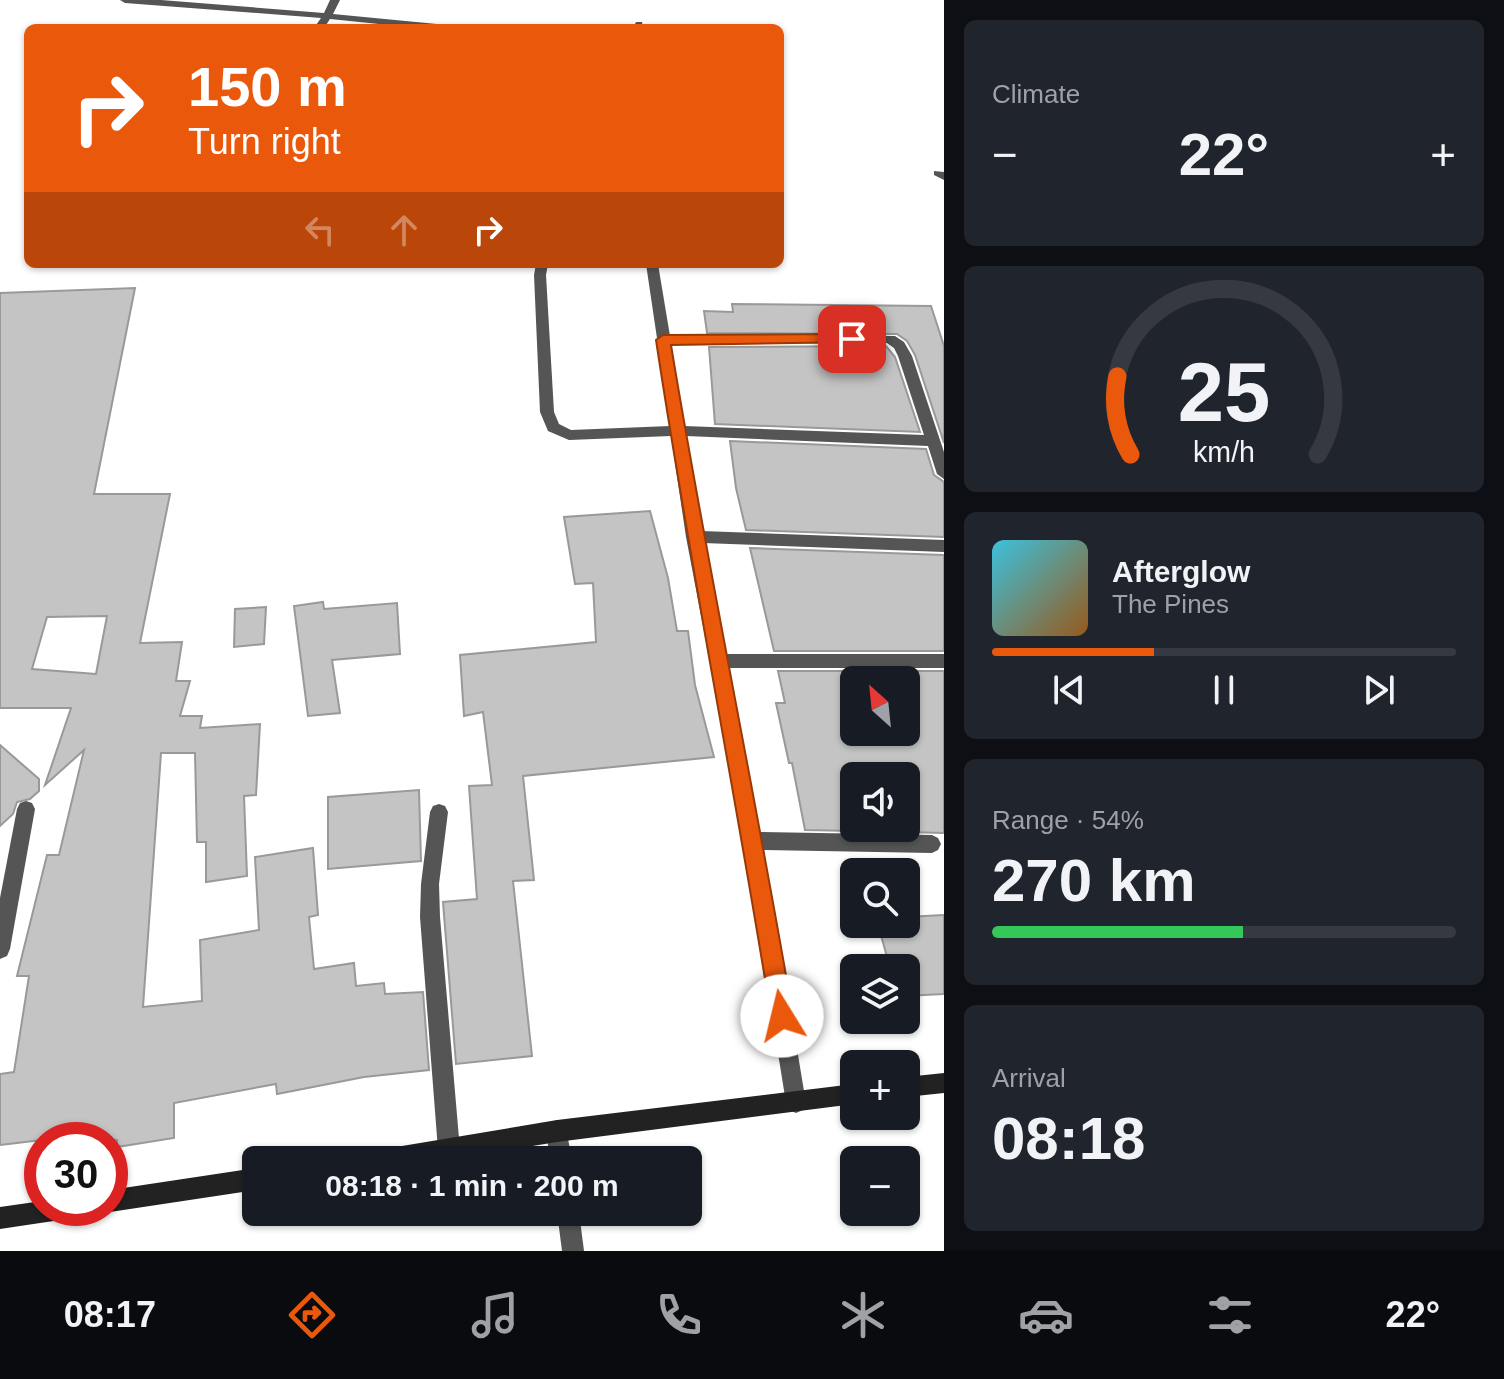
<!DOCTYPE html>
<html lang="en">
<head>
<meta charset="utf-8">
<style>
  :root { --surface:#171b24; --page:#20242c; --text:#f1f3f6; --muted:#9ea1a6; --line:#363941; --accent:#ea580c }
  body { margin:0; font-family:Arial,sans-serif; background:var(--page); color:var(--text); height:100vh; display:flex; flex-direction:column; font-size:30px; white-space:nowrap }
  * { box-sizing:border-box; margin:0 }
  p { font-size:26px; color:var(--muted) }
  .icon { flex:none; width:44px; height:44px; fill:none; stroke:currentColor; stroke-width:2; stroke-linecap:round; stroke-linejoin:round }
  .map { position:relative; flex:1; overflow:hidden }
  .side { display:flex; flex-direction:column; gap:20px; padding:20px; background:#0d0f14; width:560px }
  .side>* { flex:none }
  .hud { position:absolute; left:24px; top:24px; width:760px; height:244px; border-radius:12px; box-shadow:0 2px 6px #0004; background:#ea580c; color:#fff; overflow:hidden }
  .needle { width:52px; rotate:333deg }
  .controls { position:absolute; left:840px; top:666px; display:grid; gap:16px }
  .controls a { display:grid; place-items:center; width:80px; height:80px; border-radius:12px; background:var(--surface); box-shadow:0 2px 6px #0004; font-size:40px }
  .speed { position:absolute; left:24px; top:1122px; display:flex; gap:16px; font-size:40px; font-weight:700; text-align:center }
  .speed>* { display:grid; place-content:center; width:104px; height:104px; border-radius:50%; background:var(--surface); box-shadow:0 2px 6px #0004; line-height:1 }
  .speed .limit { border:12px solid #d22; background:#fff; color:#111 }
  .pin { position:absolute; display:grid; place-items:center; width:68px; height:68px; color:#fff; margin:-34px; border-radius:16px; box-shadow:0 4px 12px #0006 }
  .me { position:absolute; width:88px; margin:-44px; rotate:351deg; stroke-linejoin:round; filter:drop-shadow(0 0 6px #0008) }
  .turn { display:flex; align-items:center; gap:28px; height:168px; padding:0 32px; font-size:36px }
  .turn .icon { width:104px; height:104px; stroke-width:2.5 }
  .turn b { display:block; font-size:56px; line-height:68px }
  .lanes { display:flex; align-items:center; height:76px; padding:0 32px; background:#0003; justify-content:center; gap:40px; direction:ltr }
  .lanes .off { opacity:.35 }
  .big { font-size:60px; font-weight:700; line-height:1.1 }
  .side .tile { flex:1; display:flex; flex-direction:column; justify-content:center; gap:12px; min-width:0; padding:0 28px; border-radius:12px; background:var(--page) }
  .side .dial { align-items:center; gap:0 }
  .dial svg { height:208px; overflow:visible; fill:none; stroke:var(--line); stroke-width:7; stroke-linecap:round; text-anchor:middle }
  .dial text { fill:var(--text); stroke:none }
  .song { display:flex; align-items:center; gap:24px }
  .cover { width:96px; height:96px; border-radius:12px; background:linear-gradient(135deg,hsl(190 70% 55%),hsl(30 70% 35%)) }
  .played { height:8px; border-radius:4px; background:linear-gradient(90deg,var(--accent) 35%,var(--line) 35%) }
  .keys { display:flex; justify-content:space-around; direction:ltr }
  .heat { display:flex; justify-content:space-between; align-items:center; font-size:44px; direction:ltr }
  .charge { height:12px; border-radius:6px; background:linear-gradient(90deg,#34c759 54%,var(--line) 0) }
  .trip { position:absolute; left:242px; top:1146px; width:460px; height:80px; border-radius:12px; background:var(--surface); box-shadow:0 2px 6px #0004; font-weight:700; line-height:80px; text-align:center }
  .menu { display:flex; height:128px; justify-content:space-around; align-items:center; background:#090b0e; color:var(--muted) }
  .menu .icon { width:56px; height:56px }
  .menu .selected { color:var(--accent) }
  .menu b { font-size:36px; color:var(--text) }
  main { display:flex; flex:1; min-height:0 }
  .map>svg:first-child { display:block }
  .building { fill:#c4c4c4; stroke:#999; stroke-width:2; fill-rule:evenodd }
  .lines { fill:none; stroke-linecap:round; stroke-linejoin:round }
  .lane { fill:#555; fill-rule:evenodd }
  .street { fill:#555; fill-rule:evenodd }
  .secondary { fill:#222; fill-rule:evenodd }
  .route { fill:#ea580c; stroke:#983908; stroke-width:2 }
</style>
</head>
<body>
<main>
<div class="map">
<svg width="944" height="1251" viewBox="0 0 944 1251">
  <rect width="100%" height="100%" fill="#fff"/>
  <g class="building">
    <path d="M135 288 94 494H170L140 643 182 642 176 681H190L180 716H202L200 728 260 724 256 795 244 796 247 876 206 882V842H197L195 753H161L143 1007 202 1001 200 940 259 930 255 857 313 848 318 915 309 917 314 969 354 963 356 986 384 983 385 994 423 992 429 1070 364 1077 277 1094 276 1084 174 1103V1138L117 1147V1140H42L0 1145V1074L14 1072 29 976H17L47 855H59L84 750 45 785 71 708H0V293ZM107 616 96 674 32 669 47 617Z"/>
    <path d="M732 304 931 306 944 346V443L915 355 907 341 897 334 707 333 704 311 733 312Z"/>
    <path d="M886 346 895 357 920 432 715 424 709 347Z"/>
    <path d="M730 441 926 449 934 475 944 482V537L746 530 736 488Z"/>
    <path d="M650 511 668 578 677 631H688L695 685 714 757 523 776 534 880 513 881 532 1056 456 1064 443 902 477 899 469 786 492 785 483 712 464 716 460 655 596 642 593 583 575 584 564 517Z"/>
    <path d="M750 548 944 555V651H774Z"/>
    <path d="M323 602 324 609 397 603 400 654 332 660 340 713 308 716 294 606Z"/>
    <path d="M266 607 264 644 234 647 235 609Z"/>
    <path d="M778 671H854V732H906V671H944V833L906 832V776H854V831L805 830 792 763H789L776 703H785Z"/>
    <path d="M0 745 39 779V791L30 799 17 802 13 814 0 826Z"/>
    <path d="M419 790 421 861 328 869V797Z"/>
    <path d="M944 915V994L906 996V968H890L878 924H906V917Z"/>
  </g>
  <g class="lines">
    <g class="lane">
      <path d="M120 0H161L324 13 330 0H340L333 14 447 25 452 28H418L330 19 324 28H314L321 18 125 3Z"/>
      <path d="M636 22H642L643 28H633Z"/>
      <path d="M934 171 944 172V180L934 175Z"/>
    </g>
    <g class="street">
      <path d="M536 264H548L546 275 554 412 559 424 571 430 670 426 646 264H658L670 336H895L904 342 912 356 944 452V479L937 474 928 446 686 436 701 531 944 540V552L703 543 725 654H944V668H728L760 832 932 835 938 838 941 844 938 850 932 853 764 850 806 1103 803 1110 796 1113 789 1110 786 1103 744 841 686 537 671 436 569 440 548 431 540 412 534 275ZM887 343 894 348 898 356 924 435 684 426 671 344Z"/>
      <path d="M26 801 32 803 35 809 10 949 7 956 0 959V898L17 809 20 803Z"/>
      <path d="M439 804 445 806 448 812 439 884 440 917 460 1150 457 1158 451 1160 441 1158 438 1150 420 917 421 884 430 812 433 806Z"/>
      <path d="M557 1120 565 1123 572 1160H550L546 1131 549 1123Z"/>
      <path d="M557 1212H579L584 1251H562Z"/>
    </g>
    <g class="secondary">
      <path d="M944 1073V1093L906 1097V1077Z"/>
      <path d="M854 1084V1104L557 1142 448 1160H373L376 1152 384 1149 557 1120Z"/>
      <path d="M256 1168V1190L110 1212 102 1208H110V1190Z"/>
      <path d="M42 1201V1208H78L75 1216 67 1219 0 1229V1207Z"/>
    </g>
  </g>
  <path class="route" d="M852 334 859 339 857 342 671 345C708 570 755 792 793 1016L790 1024 782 1027 774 1024 771 1016C735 790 690 566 656 340L663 335Z"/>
</svg>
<div class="controls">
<a><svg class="needle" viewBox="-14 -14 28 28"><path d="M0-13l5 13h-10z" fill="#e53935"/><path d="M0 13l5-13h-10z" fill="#9ea1a6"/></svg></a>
<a><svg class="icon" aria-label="sound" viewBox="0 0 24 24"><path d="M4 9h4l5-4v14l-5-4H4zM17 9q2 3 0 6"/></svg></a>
<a><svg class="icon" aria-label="search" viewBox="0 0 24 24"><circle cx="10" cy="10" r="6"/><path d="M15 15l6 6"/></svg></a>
<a><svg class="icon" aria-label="layers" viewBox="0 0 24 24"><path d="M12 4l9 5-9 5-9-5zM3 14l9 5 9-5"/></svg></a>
<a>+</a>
<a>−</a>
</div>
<div class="speed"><div class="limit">30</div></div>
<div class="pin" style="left:852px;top:339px;background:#d93025"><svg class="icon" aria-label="arrive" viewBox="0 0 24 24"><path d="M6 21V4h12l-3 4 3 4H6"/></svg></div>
<svg class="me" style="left:782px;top:1016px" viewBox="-20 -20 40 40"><circle r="19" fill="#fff"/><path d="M0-13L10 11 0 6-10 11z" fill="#ea580c"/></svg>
<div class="trip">08:18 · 1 min · 200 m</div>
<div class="hud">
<div class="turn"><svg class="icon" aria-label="right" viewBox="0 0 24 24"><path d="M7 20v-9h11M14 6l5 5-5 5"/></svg><div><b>150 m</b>Turn right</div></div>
<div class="lanes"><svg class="icon off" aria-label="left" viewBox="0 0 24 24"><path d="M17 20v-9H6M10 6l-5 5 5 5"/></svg><svg class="icon off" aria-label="ahead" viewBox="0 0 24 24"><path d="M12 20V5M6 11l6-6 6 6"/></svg><svg class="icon" aria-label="right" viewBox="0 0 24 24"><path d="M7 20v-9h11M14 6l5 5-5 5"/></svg></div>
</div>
</div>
<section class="side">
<div class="tile"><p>Climate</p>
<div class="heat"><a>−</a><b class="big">22°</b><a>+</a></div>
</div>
<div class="tile dial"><svg viewBox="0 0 100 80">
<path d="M14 69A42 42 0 1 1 86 69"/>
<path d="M14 69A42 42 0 0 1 9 39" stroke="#ea580c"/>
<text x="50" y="56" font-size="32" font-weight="700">25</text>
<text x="50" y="72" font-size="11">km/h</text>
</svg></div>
<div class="tile">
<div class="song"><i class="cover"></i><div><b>Afterglow</b><p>The Pines</p></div></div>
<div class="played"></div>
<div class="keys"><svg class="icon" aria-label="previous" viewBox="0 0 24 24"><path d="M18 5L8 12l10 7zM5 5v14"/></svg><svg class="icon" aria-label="pause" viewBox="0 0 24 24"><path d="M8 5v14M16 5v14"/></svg><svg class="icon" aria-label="next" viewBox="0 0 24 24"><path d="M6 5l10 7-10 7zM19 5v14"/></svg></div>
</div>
<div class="tile"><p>Range · 54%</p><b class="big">270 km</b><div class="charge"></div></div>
<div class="tile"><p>Arrival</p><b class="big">08:18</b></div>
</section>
</main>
<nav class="menu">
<b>08:17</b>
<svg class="icon selected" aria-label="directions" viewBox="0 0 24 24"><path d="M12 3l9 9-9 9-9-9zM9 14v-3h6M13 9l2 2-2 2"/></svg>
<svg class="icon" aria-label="music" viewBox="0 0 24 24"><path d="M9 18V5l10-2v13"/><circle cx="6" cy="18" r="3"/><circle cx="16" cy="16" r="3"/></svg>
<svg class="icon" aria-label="phone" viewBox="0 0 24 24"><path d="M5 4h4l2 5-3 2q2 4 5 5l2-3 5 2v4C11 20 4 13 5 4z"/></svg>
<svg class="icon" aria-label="climate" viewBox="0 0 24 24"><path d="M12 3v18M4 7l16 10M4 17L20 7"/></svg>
<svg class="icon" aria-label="car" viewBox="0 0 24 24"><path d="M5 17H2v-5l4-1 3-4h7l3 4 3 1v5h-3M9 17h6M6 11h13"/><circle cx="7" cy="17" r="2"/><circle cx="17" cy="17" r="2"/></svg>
<svg class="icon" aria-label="filters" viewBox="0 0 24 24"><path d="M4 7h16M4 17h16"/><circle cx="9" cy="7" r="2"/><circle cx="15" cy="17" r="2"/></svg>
<b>22°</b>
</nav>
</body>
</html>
